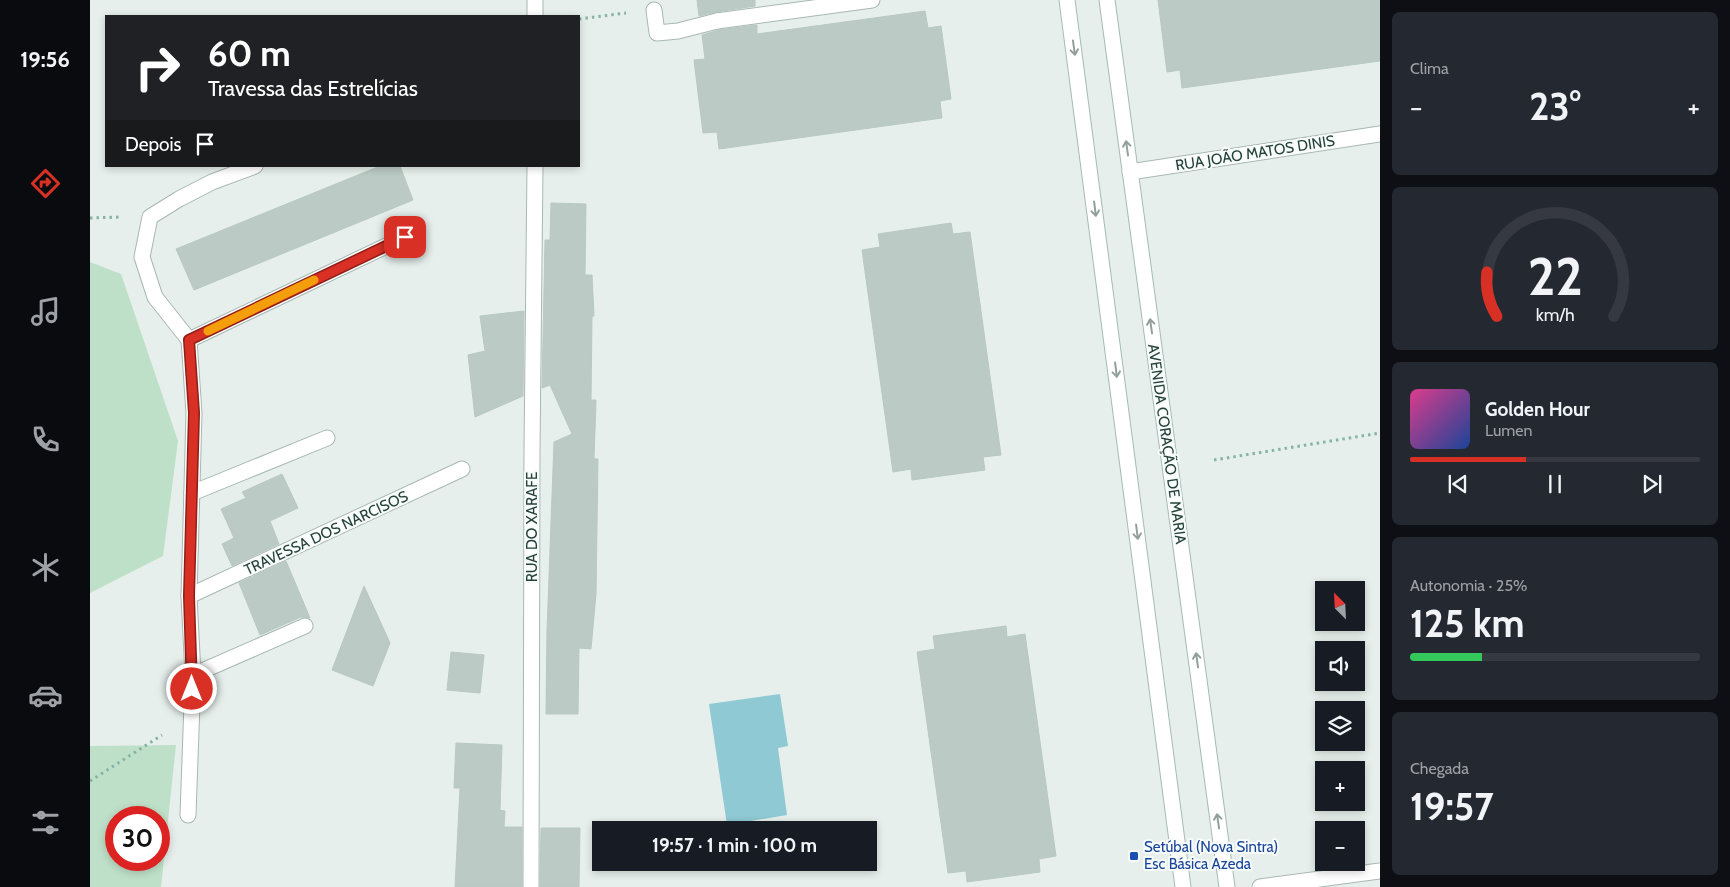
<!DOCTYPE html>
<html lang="pt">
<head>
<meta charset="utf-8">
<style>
  :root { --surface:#171b24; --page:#242831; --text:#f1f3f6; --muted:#9ea1a6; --line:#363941; --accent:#d93025 }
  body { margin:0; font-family:Cabin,sans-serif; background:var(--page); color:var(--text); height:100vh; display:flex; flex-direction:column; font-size:19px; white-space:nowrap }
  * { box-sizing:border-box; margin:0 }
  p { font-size:16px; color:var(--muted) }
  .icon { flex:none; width:28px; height:28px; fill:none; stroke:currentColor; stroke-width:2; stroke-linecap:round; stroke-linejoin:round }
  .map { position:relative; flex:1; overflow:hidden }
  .side { display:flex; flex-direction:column; gap:12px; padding:12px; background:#0d0f14; width:350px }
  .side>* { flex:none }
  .hud { position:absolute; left:15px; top:15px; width:475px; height:152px; border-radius:0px; box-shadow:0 2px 8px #0003; background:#202124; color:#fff; overflow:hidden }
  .needle { width:32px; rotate:336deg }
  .buttons { position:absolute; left:1225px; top:581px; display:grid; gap:10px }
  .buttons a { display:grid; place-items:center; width:50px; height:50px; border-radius:0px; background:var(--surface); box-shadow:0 2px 8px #0003; font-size:25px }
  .speed { position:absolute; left:15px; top:806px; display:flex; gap:10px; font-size:25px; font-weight:700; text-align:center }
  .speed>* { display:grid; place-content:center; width:65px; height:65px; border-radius:50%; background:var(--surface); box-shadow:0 2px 8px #0003; line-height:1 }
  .speed .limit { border:8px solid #d22; background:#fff; color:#111 }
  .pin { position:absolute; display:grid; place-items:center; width:42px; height:42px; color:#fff; margin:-21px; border-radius:10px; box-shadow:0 2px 8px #0006 }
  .me { position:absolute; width:55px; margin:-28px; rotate:0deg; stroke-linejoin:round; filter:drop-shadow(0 0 4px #0008) }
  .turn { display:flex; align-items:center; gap:18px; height:105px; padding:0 20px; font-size:22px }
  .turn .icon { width:65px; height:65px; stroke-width:2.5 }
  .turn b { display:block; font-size:35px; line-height:42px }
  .then { display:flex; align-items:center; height:48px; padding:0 20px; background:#0003; gap:10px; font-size:19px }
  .big { font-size:38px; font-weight:700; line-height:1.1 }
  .side .card { flex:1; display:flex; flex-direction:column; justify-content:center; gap:8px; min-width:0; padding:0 18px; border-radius:8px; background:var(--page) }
  .side .dial { align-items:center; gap:0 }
  .dial svg { height:130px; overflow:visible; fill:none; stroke:var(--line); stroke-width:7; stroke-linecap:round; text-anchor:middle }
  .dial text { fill:var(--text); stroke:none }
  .song { display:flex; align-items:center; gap:15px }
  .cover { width:60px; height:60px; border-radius:8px; background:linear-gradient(135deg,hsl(330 70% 55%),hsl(220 70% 35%)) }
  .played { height:5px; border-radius:2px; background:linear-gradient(90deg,var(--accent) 40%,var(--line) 40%) }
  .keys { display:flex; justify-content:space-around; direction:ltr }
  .heat { display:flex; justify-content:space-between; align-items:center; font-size:28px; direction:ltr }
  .charge { height:8px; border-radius:4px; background:linear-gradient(90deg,#34c759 25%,var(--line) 0) }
  .trip { position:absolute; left:502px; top:821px; width:285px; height:50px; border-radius:0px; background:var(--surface); box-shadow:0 2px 8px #0003; font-weight:700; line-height:50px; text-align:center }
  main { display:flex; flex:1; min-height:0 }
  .dock { display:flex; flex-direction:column; width:90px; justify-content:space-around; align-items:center; background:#090b0e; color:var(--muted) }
  .dock .icon { width:35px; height:35px }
  .dock .active { color:var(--accent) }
  .dock b { font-size:22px; color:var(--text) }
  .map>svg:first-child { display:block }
  .green { fill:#bfe0c8; fill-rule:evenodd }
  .water { fill:#8ec9d4 }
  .building { fill:#bbcac4; stroke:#b8c9c2 }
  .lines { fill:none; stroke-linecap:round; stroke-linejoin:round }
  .lane-casing { stroke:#a8b8b2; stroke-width:17 }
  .street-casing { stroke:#a8b8b2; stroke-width:17 }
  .secondary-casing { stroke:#a4bbb3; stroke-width:17 }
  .path { stroke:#86b3a5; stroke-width:3; stroke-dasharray:2.5 4; stroke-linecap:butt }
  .lane { stroke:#fff; stroke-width:15 }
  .street { stroke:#fff; stroke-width:15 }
  .secondary { stroke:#fff; stroke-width:15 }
  .oneway { stroke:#92a09c }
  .route-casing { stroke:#8d1f18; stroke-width:12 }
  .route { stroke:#d93025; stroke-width:9 }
  .slow { stroke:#f59e0b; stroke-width:9 }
  .transit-dot { fill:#1a4fb4; stroke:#f7fbf9; stroke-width:2 }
  .labels { text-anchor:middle; stroke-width:4; stroke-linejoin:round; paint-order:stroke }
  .street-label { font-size:15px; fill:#24423a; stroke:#f7fbf9 }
  .transit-label { font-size:15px; fill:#164399; stroke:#f7fbf9; text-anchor:start }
</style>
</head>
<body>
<main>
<nav class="dock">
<b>19:56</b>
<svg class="icon active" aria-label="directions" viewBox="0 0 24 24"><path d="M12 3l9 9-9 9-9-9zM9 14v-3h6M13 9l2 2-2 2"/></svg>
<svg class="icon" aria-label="music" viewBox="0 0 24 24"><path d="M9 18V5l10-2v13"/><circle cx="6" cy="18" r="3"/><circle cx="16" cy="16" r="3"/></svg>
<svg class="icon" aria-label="phone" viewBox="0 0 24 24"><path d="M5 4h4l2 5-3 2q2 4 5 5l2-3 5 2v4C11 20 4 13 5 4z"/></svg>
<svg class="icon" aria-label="climate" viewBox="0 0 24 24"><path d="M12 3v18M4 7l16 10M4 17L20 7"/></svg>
<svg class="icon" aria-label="car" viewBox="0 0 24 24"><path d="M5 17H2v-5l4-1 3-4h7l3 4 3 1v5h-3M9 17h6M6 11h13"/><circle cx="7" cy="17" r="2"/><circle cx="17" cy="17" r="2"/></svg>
<svg class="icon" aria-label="filters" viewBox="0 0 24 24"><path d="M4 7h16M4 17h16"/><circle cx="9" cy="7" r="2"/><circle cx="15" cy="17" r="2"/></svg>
</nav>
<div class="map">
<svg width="1290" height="887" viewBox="0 0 1290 887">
  <rect width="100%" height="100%" fill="#e6efeb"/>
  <g class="green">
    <path d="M0 262 31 274 88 441 73 556 0 593Z"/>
    <path d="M86 745 71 887H0V746ZM26 818H69V860H26Z"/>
  </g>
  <path class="water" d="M690 694 698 746 688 748 697 815 637 825 619 704Z"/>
  <g class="building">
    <path d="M607 0H665V6L626 12 609 16Z"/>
    <path d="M1068 0H1290V61L1092 88 1090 70 1077 72Z"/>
    <path d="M835 11 838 28 851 26 861 99 850 101 852 118 629 149 627 132 613 133 604 60 615 59 612 35 629 30 667 25V34Z"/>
    <path d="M290 166H310L323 200 104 290 86 249Z"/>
    <path d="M461 203 496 204 495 275H502L504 316H502L501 400H506L504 459H508L506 594 501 649 489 648 488 714H456L457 631 464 442 482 434 460 385 452 388 455 240H460Z"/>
    <path d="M861 223 863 234 880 232 911 455 893 457 895 470 822 480 821 469 803 472 772 250 790 247 788 234Z"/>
    <path d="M434 311 433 396 385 417 378 355 395 351 390 316Z"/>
    <path d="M192 474 208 508 180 521 189 544 142 566 132 544 144 538 131 509 156 498 152 492Z"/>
    <path d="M196 561 220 618 211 617 170 635 149 583Z"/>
    <path d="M274 586 300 643 283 686 242 670Z"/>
    <path d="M916 626 917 637 935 634 966 856 949 859 950 872 877 882 876 871 858 873 827 652 845 649 843 636Z"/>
    <path d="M361 652 394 655 390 693 357 690Z"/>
    <path d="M366 743 412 745 410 810 415 811 414 827H432V887H365L370 788H364Z"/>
    <path d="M451 828H490L489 887H450Z"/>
  </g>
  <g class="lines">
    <g class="lane-casing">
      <path id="lane" d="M564 10 567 33 588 31 627 21"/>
    </g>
    <g class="street-casing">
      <g id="street">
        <path d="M445 0V16"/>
        <path d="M627 21 782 0"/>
        <path d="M1040 172 1290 134"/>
        <path d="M99 340 315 237"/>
        <path d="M102 493 237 438"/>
        <path d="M99 596 372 469"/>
        <path d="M103 675 215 626"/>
        <path d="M98 815 103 675 99 596 104 413 99 340 65 297 52 257 60 217 89 199 122 182 165 166"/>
        <path d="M441 887 442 451 445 166"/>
        <path d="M1170 887 1290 871"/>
      </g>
    </g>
    <g class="secondary-casing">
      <g id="secondary">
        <path d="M977 0 1093 887"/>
        <path d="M1017 0 1137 887"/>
      </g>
    </g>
    <g class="path">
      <path d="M489 19 536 13"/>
      <path d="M0 218 32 217"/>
      <path d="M1124 460 1290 433"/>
      <path d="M0 781 72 735"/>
    </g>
    <use href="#lane" class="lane"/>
    <use href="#street" class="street"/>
    <use href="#secondary" class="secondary"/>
  </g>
  <defs><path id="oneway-shaft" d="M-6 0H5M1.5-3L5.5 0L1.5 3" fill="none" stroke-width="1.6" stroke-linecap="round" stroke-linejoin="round" transform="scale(1.25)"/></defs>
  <g class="oneway">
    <use href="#oneway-shaft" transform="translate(984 48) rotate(82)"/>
    <use href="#oneway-shaft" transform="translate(1037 148) rotate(-98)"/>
    <use href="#oneway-shaft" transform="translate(1005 209) rotate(83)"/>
    <use href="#oneway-shaft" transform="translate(1061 326) rotate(-98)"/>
    <use href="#oneway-shaft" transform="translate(1026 370) rotate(83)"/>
    <use href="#oneway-shaft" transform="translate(1047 532) rotate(83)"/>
    <use href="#oneway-shaft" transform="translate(1107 660) rotate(-98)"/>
    <use href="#oneway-shaft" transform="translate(1128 821) rotate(-98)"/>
  </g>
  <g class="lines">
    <g class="route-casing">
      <path id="route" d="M102 689 99 596 104 413 99 340 315 237"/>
    </g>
    <use href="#route" class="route"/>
    <path class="slow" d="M118 331 224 280"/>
  </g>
  <rect class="transit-dot" x="1039" y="851" width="10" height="10" rx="2.5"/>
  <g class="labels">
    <g class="street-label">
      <text transform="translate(1165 153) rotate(-9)" y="5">RUA JOÃO MATOS DINIS</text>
      <text transform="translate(1077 444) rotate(82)" y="5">AVENIDA CORAÇÃO DE MARIA</text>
      <text transform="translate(442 527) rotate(-90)" y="5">RUA DO XARAFE</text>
      <text transform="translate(236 533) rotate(-25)" y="5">TRAVESSA DOS NARCISOS</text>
    </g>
    <g class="transit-label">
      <text x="1054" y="852">Setúbal (Nova Sintra)<tspan x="1054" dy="17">Esc Básica Azeda</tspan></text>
    </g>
  </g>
</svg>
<div class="buttons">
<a><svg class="needle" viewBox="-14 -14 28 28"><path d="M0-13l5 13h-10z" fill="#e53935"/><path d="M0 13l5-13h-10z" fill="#9ea1a6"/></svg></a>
<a><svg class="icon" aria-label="sound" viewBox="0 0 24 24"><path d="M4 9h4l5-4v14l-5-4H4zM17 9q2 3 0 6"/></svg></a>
<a><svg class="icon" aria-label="layers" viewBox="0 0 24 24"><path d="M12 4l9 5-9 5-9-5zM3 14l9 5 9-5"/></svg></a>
<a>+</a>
<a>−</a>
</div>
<div class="speed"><div class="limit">30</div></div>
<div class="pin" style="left:315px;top:237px;background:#d93025"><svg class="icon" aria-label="arrive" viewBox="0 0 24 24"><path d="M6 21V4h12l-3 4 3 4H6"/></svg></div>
<svg class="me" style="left:102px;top:689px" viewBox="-20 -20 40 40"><circle r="17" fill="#d93025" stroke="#fff" stroke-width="3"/><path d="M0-11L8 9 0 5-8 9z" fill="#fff"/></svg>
<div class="trip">19:57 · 1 min · 100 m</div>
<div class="hud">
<div class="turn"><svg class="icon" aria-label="right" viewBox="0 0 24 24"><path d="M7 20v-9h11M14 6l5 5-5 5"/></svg><div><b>60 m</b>Travessa das Estrelícias</div></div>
<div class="then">Depois<svg class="icon" aria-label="arrive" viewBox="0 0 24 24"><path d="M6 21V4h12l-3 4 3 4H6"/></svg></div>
</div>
</div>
<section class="side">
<div class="card"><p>Clima</p>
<div class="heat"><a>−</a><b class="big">23°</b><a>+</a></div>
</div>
<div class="card dial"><svg viewBox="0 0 100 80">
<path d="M14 69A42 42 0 1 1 86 69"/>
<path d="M14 69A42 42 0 0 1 8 42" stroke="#d93025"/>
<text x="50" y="56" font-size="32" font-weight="700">22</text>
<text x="50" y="72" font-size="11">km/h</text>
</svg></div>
<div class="card">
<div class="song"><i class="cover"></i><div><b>Golden Hour</b><p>Lumen</p></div></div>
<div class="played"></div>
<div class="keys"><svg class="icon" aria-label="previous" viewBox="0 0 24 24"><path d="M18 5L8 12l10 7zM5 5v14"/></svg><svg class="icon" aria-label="pause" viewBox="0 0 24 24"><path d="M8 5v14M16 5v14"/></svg><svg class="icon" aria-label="next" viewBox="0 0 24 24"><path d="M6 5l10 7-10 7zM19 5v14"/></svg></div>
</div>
<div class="card"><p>Autonomia · 25%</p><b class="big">125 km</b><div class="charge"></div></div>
<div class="card"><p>Chegada</p><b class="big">19:57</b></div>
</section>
</main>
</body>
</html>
